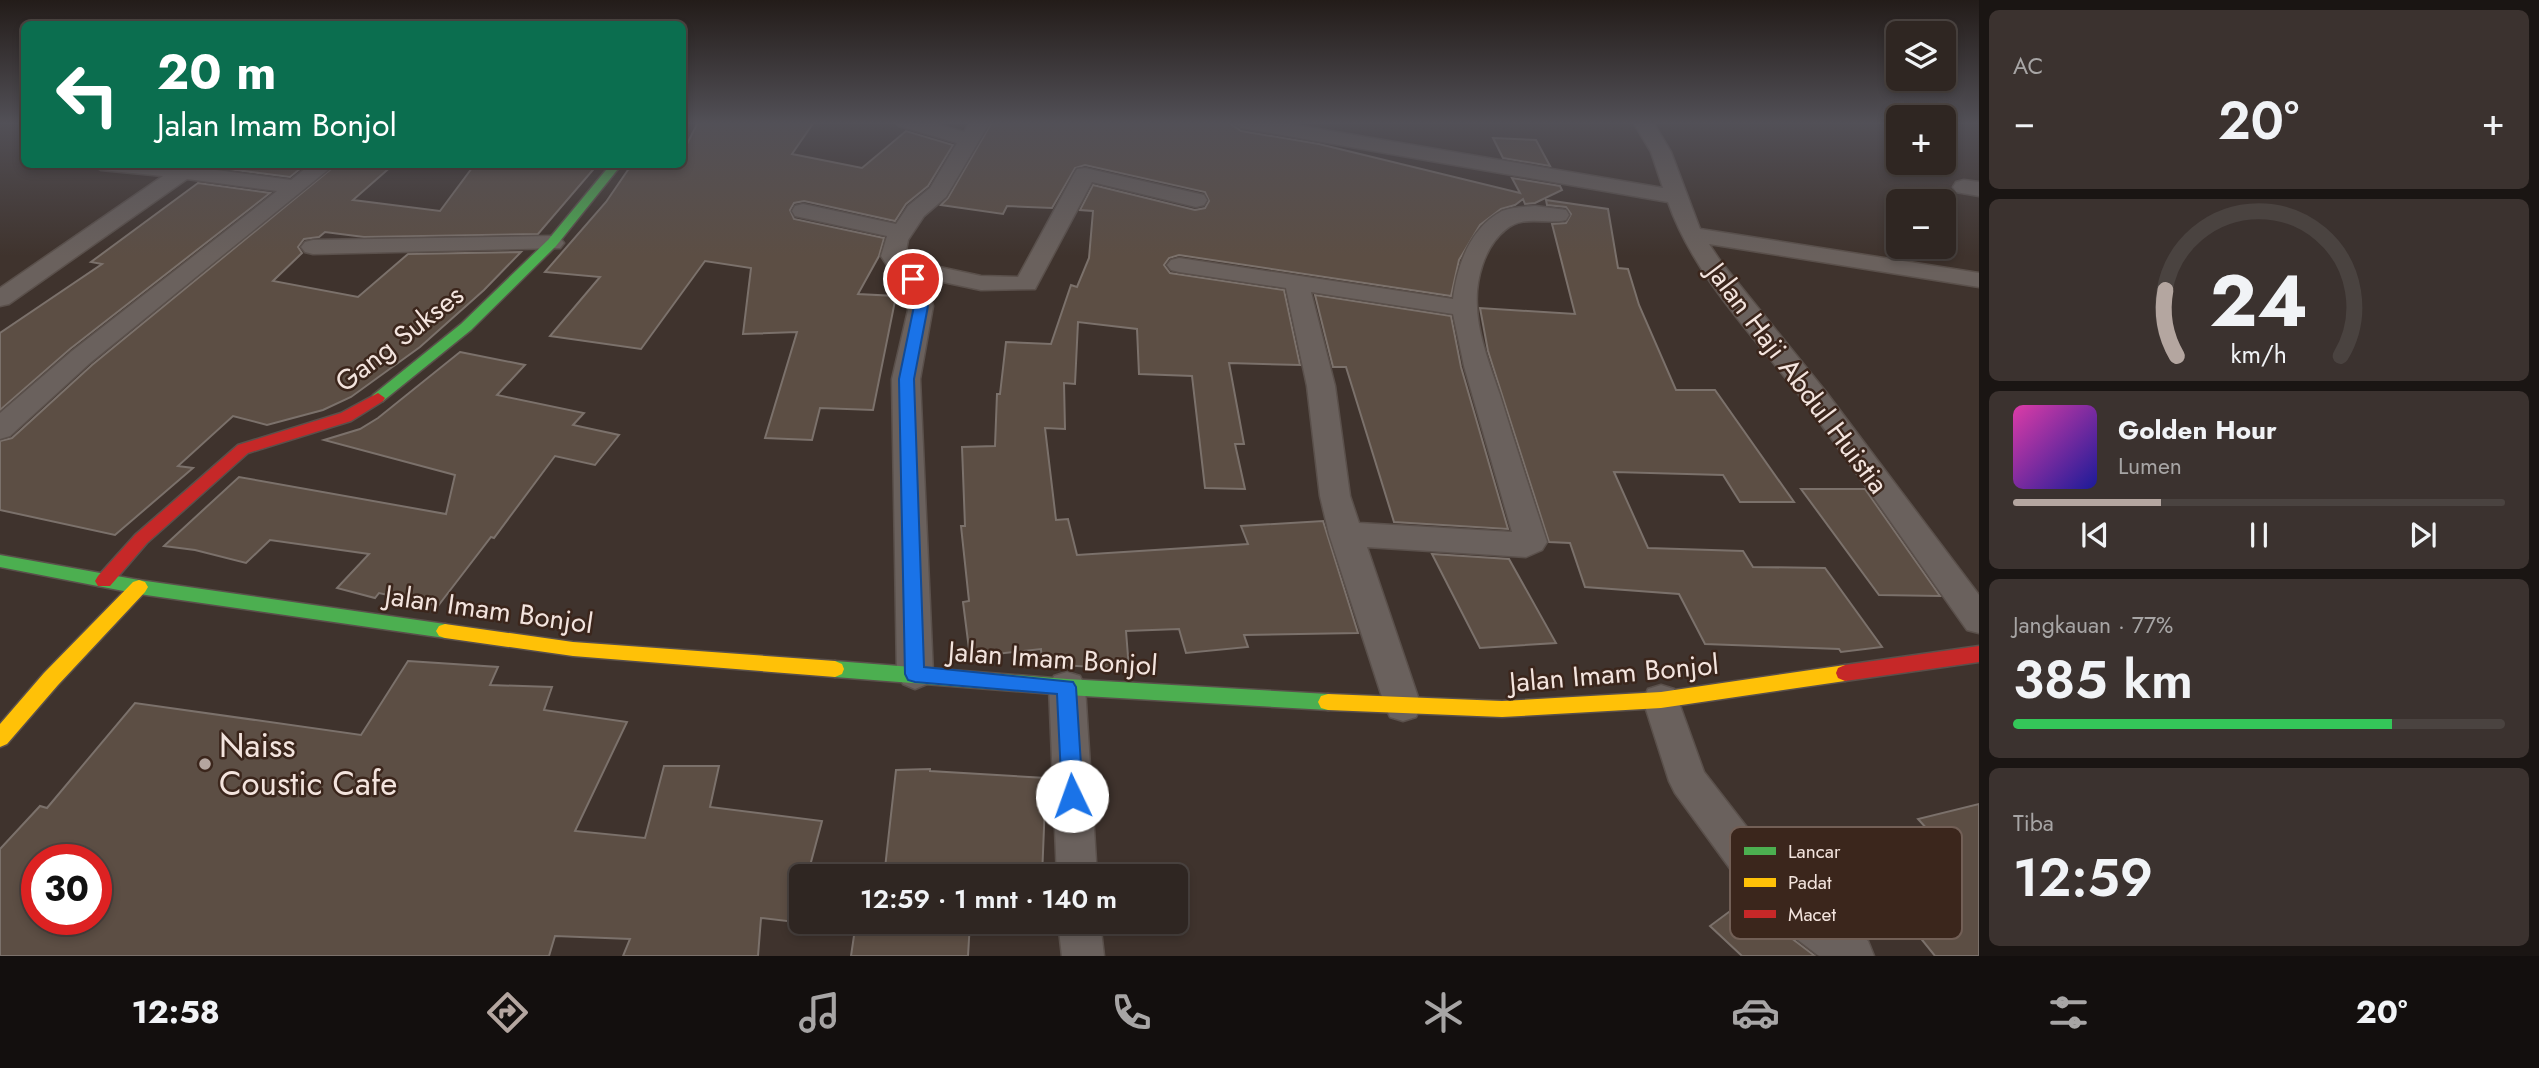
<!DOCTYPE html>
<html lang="id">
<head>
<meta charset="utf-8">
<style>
  :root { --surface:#2f2622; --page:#3b322f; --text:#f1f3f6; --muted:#a7a5a5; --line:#4a4340; --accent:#b4a6a0 }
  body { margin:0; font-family:Jost,sans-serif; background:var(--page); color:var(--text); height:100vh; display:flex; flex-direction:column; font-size:26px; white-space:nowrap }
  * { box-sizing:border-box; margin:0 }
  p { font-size:23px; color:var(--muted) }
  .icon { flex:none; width:38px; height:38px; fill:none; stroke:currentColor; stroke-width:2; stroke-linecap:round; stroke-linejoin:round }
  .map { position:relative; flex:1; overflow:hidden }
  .panel { display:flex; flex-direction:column; gap:10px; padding:10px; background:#1a1513; width:560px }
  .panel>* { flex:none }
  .hud { position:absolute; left:21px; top:21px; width:665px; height:147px; border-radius:10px; box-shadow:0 4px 10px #0003,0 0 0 2px var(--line); background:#0b6e4f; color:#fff; overflow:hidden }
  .fabs { position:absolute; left:1886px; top:21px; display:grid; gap:14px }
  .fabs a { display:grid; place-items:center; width:70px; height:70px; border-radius:10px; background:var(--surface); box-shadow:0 4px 10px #0003,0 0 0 2px var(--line); font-size:35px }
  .speed { position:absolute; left:21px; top:844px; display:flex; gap:14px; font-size:35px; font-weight:700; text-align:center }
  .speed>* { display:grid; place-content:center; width:91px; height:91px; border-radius:50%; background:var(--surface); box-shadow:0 4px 10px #0003,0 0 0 2px var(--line); line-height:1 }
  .speed .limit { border:10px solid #d22; background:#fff; color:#111 }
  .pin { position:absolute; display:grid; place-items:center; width:60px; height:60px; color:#fff; margin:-30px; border:4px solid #fff; border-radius:50%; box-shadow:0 2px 7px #0007 }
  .me { position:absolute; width:77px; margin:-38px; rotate:357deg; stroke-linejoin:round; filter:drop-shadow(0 0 5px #0008) }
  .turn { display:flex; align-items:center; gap:24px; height:147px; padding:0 21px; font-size:32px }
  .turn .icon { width:91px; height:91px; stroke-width:2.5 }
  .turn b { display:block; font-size:49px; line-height:60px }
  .big { font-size:52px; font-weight:600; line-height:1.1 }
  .panel .tile { flex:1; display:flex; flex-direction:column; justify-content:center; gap:10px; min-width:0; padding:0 24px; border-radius:10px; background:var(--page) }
  .panel .dial { align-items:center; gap:0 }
  .dial svg { height:182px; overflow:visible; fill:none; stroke:var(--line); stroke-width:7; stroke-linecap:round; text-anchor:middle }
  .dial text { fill:var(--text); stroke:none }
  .song { display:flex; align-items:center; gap:21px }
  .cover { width:84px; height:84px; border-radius:10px; background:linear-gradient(135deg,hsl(320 70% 55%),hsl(240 70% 35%)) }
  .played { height:7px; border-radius:4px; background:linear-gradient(90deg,var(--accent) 30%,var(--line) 30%) }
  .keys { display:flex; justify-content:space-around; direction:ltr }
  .heat { display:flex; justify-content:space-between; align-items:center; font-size:38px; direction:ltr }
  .charge { height:10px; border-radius:5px; background:linear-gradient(90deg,#34c759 77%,var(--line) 0) }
  .trip { position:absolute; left:789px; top:864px; width:399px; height:70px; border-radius:10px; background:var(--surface); box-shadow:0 4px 10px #0003,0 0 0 2px var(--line); font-weight:600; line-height:70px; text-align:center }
  .tabs { display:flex; height:112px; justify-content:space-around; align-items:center; background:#130f0e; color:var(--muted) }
  .tabs .icon { width:49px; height:49px }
  .tabs .current { color:var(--accent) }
  .tabs b { font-size:32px; color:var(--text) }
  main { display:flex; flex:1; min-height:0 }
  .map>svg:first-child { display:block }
  .building { fill:#5c4e44; stroke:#7b716b; stroke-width:2; fill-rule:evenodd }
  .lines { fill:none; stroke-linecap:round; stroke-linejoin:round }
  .street-casing { stroke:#5a504b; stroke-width:3 }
  .fast-casing { stroke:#5a504b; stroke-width:3 }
  .slow-casing { stroke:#5a504b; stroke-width:3 }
  .jam-casing { stroke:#5a504b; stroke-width:3 }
  .street { fill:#6a615d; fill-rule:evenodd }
  .fast { fill:#4caf50; fill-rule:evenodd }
  .slow { fill:#ffc107; fill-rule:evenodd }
  .jam { fill:#c62828; fill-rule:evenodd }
  .route { fill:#1a73e8; stroke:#114b97; stroke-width:2 }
  .poi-dot { fill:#b4a6a0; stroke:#3b261c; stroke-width:2.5 }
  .labels { text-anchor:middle; stroke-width:5; stroke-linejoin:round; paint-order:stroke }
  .street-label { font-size:28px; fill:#f3e4de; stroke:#3b261c }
  .near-poi-label { font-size:33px; fill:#f3e4de; stroke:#3b261c; text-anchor:start }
  .key { fill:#3b261c; stroke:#725f56; stroke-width:2 }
  .key-label { font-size:19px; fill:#f3e4de }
</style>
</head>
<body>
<main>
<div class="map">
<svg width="1979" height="956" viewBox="0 0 1979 956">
  <rect width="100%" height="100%" fill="#3f332d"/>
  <g class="building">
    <path d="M698 122H814L792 154 862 168 906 131 953 145 928 186 906 204 895 221 804 201 794 203 790 210 794 219 884 238 879 256 858 294 896 296 873 410 820 408 812 440 765 438 797 332 743 334 751 268 705 261 641 349 550 336 600 277 545 272 606 202 632 164 675 169 677 164H682V154Z"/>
    <path d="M992 122H1228L1241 131 1319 144 1520 193 1512 178 1560 186 1562 190 1535 203 1525 204 1523 199 1515 205 1501 209 1480 225 1459 260 1451 296 1179 255 1169 258 1164 265 1170 273 1284 290 1300 365 1229 363 1244 444H1235L1245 489 1205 488 1192 376 1139 374 1137 329 1078 322 1075 384 1064 383 1065 429 1045 428 1056 520 1068 519 1077 555 1248 544 1241 526 1323 521 1358 633 1244 635 1248 647 1186 653 1179 629 1126 631 1129 669 1042 664 1041 649 970 657 963 602 969 601 961 526H965L962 447 995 446 997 394H1000L1006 342 1051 344 1071 285 1077 287 1089 258 1093 211 1080 210 1093 185 1195 210 1205 208 1209 201 1205 192 1085 165 1075 168 1052 208 1007 206 1003 214 941 205 948 198Z"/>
    <path d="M1493 138 1536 140 1550 166 1503 158Z"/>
    <path d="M225 164H306L290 177 220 168Z"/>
    <path d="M337 164H394L353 200 440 211 475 164H598L538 234 364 237 325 232 319 237 304 239 298 247 302 253 273 281 358 297 408 254 521 252 484 290 420 347 351 397 323 410 267 425 233 416 178 466 193 468 115 535 0 510V441L12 438 92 365Z"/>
    <path d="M198 183 270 193 70 349 0 410V333L102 264 91 262Z"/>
    <path d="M1546 200 1608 209 1618 268 1628 269 1639 305 1676 390H1715L1794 502H1740L1723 475 1614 472 1648 548 1743 551 1753 567 1825 568 1882 647 1841 652 1839 649 1705 644 1679 594 1585 587 1570 543 1549 542 1488 351 1480 308 1575 314 1552 224 1566 223 1571 214 1566 207 1547 205Z"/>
    <path d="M1315 295 1451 316 1461 367 1508 529 1394 522 1346 367H1333Z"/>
    <path d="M460 352 525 365 497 395 584 413 573 425 619 435 595 465 555 456 494 538 491 537 438 606 379 593 375 598 337 588 369 554 270 540 246 563 195 550 164 546 239 477 446 514 455 475 324 440 360 429 378 418Z"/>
    <path d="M1801 489H1865L1940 596 1879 595Z"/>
    <path d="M1432 554 1509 559 1556 643 1480 648Z"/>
    <path d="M408 661 498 667 490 685 552 687 544 710 627 722 575 831 645 838 664 766H719L710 807 822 821 807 877H802V896L795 922 761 918 758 956H623L630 939 555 936 549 956H0V849L40 806 47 808 135 703 361 735ZM37 859H96V919H37Z"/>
    <path d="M930 769V771L1046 778 1042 877H884L896 770Z"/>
    <path d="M1979 804V956H1935L1877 884 1960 865 1918 819Z"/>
    <path d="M1749 897 1778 928 1815 956H1742L1710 926Z"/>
    <path d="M856 922H970L968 956H851Z"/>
  </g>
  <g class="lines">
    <g class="street-casing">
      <g id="street">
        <path d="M896 122H929L964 132 970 122H990L946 197 924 216 908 240 905 256 907 260 981 276 1018 277 1074 174 1077 169 1085 168 1204 195 1207 200 1204 205 1196 207 1092 182 1035 289 981 290 924 278 933 306 920 379 933 674 927 684 915 689 903 684 897 674 892 379 909 306 902 281 890 270 881 256 887 236 795 216 792 211 795 206 803 204 896 224 908 206 930 188 957 143 899 126Z"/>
        <path d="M1231 122H1278L1663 188 1651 152 1633 122H1653L1671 152 1700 229 1979 273V287L1709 244 1721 262 1826 392 1979 595V633L1967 630C1913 554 1861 477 1806 404 1757 339 1695 279 1668 202L1241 128Z"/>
        <path d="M91 164H171L291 180 311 164H335L90 363 10 436 0 439V413L72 351 277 191 187 179 9 304 0 306V288L163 176 101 170Z"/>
        <path d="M1964 180 1979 182V196L1956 192 1953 187 1956 182Z"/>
        <path d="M1535 206 1566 210 1569 215 1566 220C1544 225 1524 214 1505 230 1484 247 1475 281 1477 307 1478 336 1491 368 1500 395 1515 444 1531 493 1547 542L1542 550 1526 557 1367 547 1421 706 1416 717 1403 721 1390 717 1385 706 1329 534 1320 496 1307 386 1286 288 1179 272 1171 270 1167 265 1171 260 1179 258 1453 299C1457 265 1470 228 1502 211 1512 207 1524 207 1535 206ZM1311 292 1453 314 1464 366 1512 532 1359 523 1350 496 1335 386Z"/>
        <path d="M552 236 560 238 564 243 560 248 313 254 305 252 301 247 305 242 313 240Z"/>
        <path d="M1067 672 1080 676 1085 687 1097 877H1057L1049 687 1054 676Z"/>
        <path d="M1661 685 1674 689 1704 772 1773 861 1810 896 1868 941 1874 956H1819L1780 926 1745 889 1675 793 1669 781 1643 700 1648 689Z"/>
        <path d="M1058 922H1100L1104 956H1062Z"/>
      </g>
    </g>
    <g class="fast-casing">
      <g id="fast">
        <path d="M611 164H622L556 246 471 330 383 401H373L371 398 373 395 461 324 548 240Z"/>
        <path d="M0 555 139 580 445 624 451 626 454 631 451 636 445 638 139 594 0 567Z"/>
        <path d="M835 661 1067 679 1328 694 1335 696 1338 702 1335 708 1328 710 1067 695 835 677 828 674 826 669 828 664Z"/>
      </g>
    </g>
    <g class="slow-casing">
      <g id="slow">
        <path d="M139 580 145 582 148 587 145 592 58 685 7 744 0 747V724L44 673 133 582Z"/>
        <path d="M445 624 573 642 835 661 842 664 844 669 842 674 835 677 573 656 445 638 439 636 436 631 439 626Z"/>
        <path d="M1845 665 1852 668 1854 673 1852 678 1845 681 1661 708 1502 717 1328 710 1321 708 1318 702 1321 696 1328 694 1502 701 1661 692Z"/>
      </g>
    </g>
    <g class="jam-casing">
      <g id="jam">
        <path d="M378 393 385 398 383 401 351 421 248 453 147 543 110 586H98L95 581 98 576 135 535 238 445 341 413Z"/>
        <path d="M1979 646V662L1845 681 1838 678 1836 673 1838 668 1845 665Z"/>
      </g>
    </g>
    <use href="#street" class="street"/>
    <use href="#fast" class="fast"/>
    <use href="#slow" class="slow"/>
    <use href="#jam" class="jam"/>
  </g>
  <linearGradient id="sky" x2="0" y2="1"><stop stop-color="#231c19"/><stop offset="0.48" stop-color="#525057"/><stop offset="1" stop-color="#525057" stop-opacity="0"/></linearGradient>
  <rect width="1979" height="256" fill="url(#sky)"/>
  <path class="route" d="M913 275 919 279 928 306 914 379 924 667 1073 682 1076 687 1083 796 1080 802 1072 805 1065 802 1062 796 1057 694 915 682 908 680 905 674 899 379 914 306 906 279Z"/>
  <circle class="poi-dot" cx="205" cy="764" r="7"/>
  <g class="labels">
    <g class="street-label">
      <text transform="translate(399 338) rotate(-38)" y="10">Gang Sukses</text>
      <text transform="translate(1798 378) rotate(53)" y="10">Jalan Haji Abdul Huistia</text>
      <text transform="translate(489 609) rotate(8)" y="10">Jalan Imam Bonjol</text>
      <text transform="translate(1053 658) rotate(4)" y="10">Jalan Imam Bonjol</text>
      <text transform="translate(1614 673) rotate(-5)" y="10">Jalan Imam Bonjol</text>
    </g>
    <g class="near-poi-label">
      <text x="219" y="757">Naiss<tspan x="219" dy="38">Coustic Cafe</tspan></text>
    </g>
  </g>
  <rect x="1730" y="827" width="232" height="112" rx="10" class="key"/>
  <rect x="1744" y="847" width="32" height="8" fill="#4caf50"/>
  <rect x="1744" y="878" width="32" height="9" fill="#ffc107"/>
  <rect x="1744" y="910" width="32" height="8" fill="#c62828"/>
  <g class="key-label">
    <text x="1788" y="858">Lancar</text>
    <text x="1788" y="889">Padat</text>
    <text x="1788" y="921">Macet</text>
  </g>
</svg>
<div class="fabs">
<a><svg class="icon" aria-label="layers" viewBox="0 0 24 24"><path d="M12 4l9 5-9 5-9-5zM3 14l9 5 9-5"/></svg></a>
<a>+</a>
<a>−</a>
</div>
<div class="speed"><div class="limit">30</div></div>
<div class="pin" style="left:913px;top:279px;background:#d93025"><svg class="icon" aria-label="arrive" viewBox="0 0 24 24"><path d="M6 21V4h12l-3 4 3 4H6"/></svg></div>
<svg class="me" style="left:1072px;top:796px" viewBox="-20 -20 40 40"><circle r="19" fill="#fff"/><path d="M0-13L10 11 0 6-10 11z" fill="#1a73e8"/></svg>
<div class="trip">12:59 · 1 mnt · 140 m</div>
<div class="hud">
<div class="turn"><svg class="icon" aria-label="left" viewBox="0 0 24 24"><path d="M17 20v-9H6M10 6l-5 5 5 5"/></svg><div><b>20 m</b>Jalan Imam Bonjol</div></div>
</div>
</div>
<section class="panel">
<div class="tile"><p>AC</p>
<div class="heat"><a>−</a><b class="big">20°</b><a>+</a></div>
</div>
<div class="tile dial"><svg viewBox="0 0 100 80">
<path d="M14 69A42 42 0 1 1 86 69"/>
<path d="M14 69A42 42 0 0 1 9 40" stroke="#b4a6a0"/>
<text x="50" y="56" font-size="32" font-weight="700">24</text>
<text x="50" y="72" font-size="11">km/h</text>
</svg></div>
<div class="tile">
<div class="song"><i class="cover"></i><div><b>Golden Hour</b><p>Lumen</p></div></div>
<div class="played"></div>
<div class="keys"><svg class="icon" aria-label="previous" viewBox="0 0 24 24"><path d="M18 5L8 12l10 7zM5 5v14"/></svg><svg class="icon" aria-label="pause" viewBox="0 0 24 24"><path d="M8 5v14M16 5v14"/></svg><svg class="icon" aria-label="next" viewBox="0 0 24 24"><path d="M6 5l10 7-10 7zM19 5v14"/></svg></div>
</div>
<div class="tile"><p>Jangkauan · 77%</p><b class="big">385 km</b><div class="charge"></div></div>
<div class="tile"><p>Tiba</p><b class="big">12:59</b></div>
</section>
</main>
<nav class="tabs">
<b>12:58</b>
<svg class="icon current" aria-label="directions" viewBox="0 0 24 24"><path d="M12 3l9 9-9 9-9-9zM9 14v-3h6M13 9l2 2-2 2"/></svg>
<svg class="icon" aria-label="music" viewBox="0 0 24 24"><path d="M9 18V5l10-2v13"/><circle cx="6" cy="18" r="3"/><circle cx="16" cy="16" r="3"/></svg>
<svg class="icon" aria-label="phone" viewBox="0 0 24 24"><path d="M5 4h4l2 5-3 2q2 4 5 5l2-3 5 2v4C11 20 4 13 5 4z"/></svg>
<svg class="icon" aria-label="climate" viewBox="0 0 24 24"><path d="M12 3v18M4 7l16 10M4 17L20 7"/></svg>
<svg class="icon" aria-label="car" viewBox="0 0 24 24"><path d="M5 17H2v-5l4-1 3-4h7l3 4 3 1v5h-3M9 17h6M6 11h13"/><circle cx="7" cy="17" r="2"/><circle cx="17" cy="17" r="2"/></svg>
<svg class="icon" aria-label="filters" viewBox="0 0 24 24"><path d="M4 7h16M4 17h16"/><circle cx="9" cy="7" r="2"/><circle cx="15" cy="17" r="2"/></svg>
<b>20°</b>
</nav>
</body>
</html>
